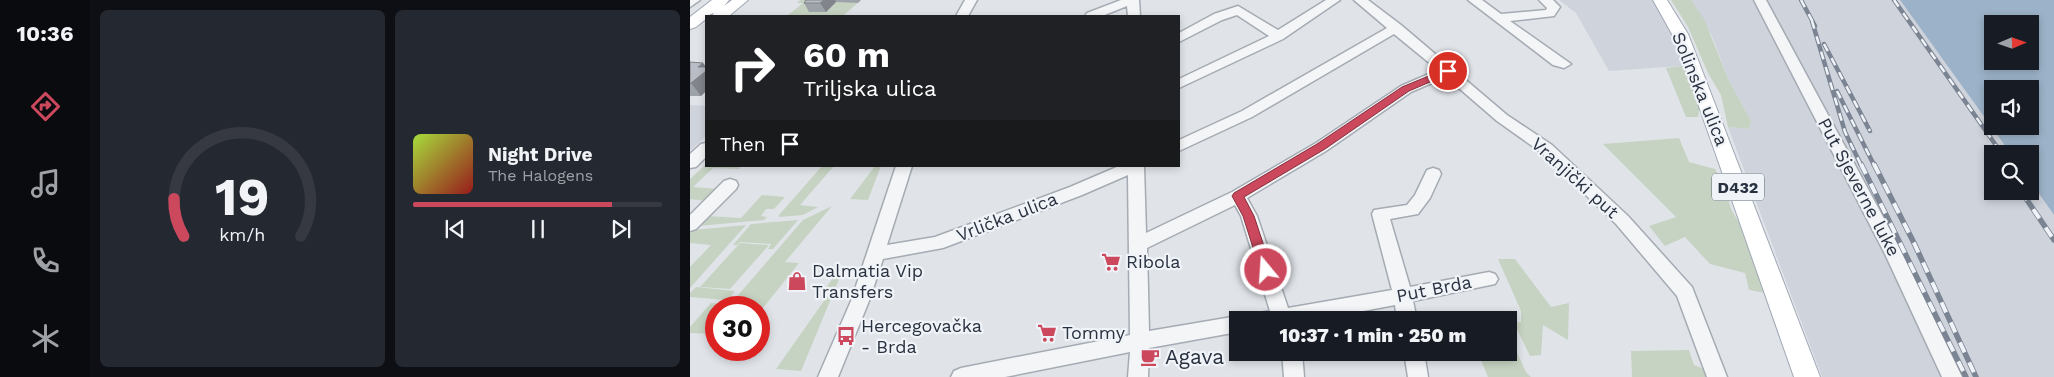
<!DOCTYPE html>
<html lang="en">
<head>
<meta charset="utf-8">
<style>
  :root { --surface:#171b24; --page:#242831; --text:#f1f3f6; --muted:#9ea1a6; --line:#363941; --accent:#cc485d }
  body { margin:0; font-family:"Work Sans",sans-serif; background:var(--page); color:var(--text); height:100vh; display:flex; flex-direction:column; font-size:19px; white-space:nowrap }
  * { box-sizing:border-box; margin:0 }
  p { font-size:16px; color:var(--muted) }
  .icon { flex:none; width:28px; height:28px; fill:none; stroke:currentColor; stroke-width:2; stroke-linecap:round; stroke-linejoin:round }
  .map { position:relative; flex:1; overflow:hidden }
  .side { display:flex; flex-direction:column; gap:10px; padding:10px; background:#0d0f14; width:600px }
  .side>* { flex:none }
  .hud { position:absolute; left:15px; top:15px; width:475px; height:152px; border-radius:0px; box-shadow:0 2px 8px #0003; background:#202124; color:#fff; overflow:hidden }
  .needle { width:32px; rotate:88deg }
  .controls { position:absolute; left:1294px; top:15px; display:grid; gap:10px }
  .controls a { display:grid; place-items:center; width:55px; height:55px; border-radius:0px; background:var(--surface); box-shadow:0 2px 8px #0003; font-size:25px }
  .speed { position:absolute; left:15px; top:296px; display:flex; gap:10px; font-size:25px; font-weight:700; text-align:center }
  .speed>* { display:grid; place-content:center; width:65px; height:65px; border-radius:50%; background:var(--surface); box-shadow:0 2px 8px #0003; line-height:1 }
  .speed .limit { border:8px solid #d22; background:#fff; color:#111 }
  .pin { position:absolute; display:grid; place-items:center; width:42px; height:42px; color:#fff; margin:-21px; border:2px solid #fff; border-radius:50%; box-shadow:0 1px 5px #0007 }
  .me { position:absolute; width:55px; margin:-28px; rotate:342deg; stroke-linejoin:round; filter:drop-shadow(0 0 4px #0008) }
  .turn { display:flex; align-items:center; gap:18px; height:105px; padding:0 15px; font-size:22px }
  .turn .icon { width:65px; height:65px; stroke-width:2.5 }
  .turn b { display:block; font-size:35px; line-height:42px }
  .then { display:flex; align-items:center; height:48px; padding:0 15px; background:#0003; gap:10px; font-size:19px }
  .side .card { flex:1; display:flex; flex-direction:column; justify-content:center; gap:8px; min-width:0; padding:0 18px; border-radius:8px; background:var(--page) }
  .side .dial { align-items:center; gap:0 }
  .dial svg { height:130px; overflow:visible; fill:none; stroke:var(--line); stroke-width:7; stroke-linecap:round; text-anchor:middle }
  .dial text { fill:var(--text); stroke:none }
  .song { display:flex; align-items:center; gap:15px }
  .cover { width:60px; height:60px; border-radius:8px; background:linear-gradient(135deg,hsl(80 70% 55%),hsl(0 70% 35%)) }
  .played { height:5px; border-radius:2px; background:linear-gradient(90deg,var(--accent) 80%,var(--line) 80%) }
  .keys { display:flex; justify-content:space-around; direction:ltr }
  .side .tiles { flex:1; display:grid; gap:10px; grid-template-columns:repeat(2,1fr) }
  .trip { position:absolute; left:539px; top:311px; width:288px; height:50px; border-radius:0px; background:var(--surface); box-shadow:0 2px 8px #0003; font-weight:800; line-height:50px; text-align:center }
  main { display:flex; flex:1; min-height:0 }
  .dock { display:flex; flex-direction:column; width:90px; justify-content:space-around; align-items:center; background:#090b0e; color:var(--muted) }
  .dock .icon { width:35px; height:35px }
  .dock .current { color:var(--accent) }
  .dock b { font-size:22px; color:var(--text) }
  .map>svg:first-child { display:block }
  .built { fill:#cfd3db }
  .green { fill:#c6d3c2 }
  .water { fill:#9cb2c8; fill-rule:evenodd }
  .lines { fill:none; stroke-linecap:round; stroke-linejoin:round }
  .minor-casing { stroke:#a5abb3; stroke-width:3 }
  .major-casing { stroke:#a0a8b5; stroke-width:2 }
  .minor { fill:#f3f5f7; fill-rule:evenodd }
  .major { fill:#fff; fill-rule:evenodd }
  .rail-far1-casing { stroke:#7a8492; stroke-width:4.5 }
  .rail-casing { stroke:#7a8492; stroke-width:5.5 }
  .rail-far1 { stroke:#f0f3f7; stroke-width:2.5; stroke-dasharray:8; stroke-linecap:butt }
  .rail { stroke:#f0f3f7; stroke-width:4; stroke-dasharray:11; stroke-linecap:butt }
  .wall { fill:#9ea3aa }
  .shaded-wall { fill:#81848b }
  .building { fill:#b8bdc6; stroke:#81848b }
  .route { fill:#cc485d; stroke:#852f3c }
  .labels { text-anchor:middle; stroke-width:4.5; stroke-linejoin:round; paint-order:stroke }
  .shield { fill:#f0f3f7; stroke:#656c77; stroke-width:1 }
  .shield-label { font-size:16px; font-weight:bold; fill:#293240 }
  .street-label { font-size:18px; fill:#293240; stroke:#f0f3f7 }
  .poi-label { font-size:18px; fill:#293240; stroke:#f0f3f7; text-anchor:start }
  .near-poi-label { font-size:21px; fill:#293240; stroke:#f0f3f7; text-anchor:start }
</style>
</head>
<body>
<main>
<nav class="dock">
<b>10:36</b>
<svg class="icon current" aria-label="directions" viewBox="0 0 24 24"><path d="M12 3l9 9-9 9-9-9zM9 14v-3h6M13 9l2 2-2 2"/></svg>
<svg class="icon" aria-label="music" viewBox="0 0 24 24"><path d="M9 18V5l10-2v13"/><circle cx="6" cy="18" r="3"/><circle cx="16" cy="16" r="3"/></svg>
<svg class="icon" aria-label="phone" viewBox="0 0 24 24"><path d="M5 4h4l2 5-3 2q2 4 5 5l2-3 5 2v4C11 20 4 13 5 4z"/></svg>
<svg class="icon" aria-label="climate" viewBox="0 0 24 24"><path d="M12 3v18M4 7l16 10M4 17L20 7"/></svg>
</nav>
<section class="side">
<div class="tiles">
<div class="card dial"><svg viewBox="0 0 100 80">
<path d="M14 69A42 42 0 1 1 86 69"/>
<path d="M14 69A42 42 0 0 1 8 46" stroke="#cc485d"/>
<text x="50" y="56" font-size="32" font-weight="700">19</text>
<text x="50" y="72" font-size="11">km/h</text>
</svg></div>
<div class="card">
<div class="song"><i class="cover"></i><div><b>Night Drive</b><p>The Halogens</p></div></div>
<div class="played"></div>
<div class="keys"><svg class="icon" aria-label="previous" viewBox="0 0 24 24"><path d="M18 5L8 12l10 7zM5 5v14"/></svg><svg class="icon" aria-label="pause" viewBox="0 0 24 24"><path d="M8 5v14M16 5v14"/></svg><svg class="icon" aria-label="next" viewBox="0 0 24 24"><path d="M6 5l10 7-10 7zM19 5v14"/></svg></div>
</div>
</div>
</section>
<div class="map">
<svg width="1364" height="377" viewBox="0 0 1364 377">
  <rect width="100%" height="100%" fill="#e0e4e9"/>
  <g class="built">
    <path d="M869 0H963L979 25 989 47 992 66 919 71 886 13Z"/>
    <path d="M1001 0H1210L1321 154H1302V191H1340V181L1364 215V377H1132L1038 127 1059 129 1061 121 1039 81 1022 36Z"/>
    <path d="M0 105 16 106V136L0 151Z"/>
  </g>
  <g class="green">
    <path d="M110 0H171L153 16H97L113 3H107Z"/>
    <path d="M981 0H1001L1014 19 1039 81 1061 121 1059 129 1038 127 1031 95 1018 73 998 27Z"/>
    <path d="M989 47 1010 104 1008 117H996L976 68 992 66Z"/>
    <path d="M989 138 999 162 1025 169 1033 183 1041 209 1053 230 1075 293 1059 290 1055 273 1020 264 995 237 975 246 959 226 986 217 913 144Z"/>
    <path d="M16 164V166H50L49 169 23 168 3 187 29 189 15 201 0 199V179Z"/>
    <path d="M132 166H144L110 205 128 207 113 215 89 217V215Z"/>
    <path d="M185 166H191L178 200 160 199Z"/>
    <path d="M72 195 95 197 84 209H76L71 216 77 217 74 220 8 226 17 216 51 218Z"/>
    <path d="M142 206 95 262 109 263 69 313V308L43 307V301L113 220Z"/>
    <path d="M108 220 83 249H78L81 244 50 242 47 245H43L61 224Z"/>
    <path d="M56 225 0 288V267L21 245 0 243V233L3 230Z"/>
    <path d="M50 243 79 245 40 289 10 287Z"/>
    <path d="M808 259H825L861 307 879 303 878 340 853 325 851 355 840 356 824 323 831 322V311Z"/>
    <path d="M150 277 111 371 86 369 141 291 135 289 143 278Z"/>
    <path d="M6 287 45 291 37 300 0 297V293Z"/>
    <path d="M21 303 35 304 34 307 26 308V334L0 333V327Z"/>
    <path d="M818 333 836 372 841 377H798L788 353 818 352Z"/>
    <path d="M999 350 1004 365 1014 369 1016 377H942L941 351Z"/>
  </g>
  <path class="water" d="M1210 0H1364V215L1340 181V154H1321ZM1302 24H1340V61H1302ZM1302 89H1340V126H1302Z"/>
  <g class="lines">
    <g class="minor-casing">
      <g id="minor">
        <path d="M0 0H10L0 7Z"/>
        <path d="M275 0H287L278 16H266Z"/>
        <path d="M431 0H449L450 16H438L437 6 412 16H395L397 13Z"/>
        <path d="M636 0H650L593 39 489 88V79L579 36 547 15 532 20 489 42V33L524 14 548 6 588 30Z"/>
        <path d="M664 0H678L711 25 817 115 862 145 938 216 1002 287 1037 377H1017L987 296 926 224 852 153 807 121 756 77 721 92 636 151 557 198 567 216 598 308 702 290 682 214 684 210 717 205 725 195 737 170 743 168 749 170 751 174 740 198 728 214 700 219 720 287 799 272 805 274 808 279 805 284 723 301 727 320H707L705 305 626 320H561L564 314 580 311 551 216 545 205 457 248 459 331 548 316 556 320H548V332L459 348 458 377H438L440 352 315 377H261L264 371 271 368 440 335 438 175 392 195 253 248 193 259 179 301 148 377H128L161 301 206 166H222L197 245 245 237 380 187 429 166H454L456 233 542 192 626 143 711 86 748 70 704 34 562 117 489 151V140L552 111 697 28Z"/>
        <path d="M778 0H792L811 14 856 10 857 8 849 0H863L870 7 864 16 820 21 881 64 874 68 863 65Z"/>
        <path d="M1064 0H1076L1213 254 1272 377H1252L1195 254Z"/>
        <path d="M16 143V157L6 167 0 168V154L11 144Z"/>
        <path d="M40 179 46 181 48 185 46 189 6 229 0 231V215L34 181Z"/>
        <path d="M592 352H612L614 377H594Z"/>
        <path d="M714 352H734L738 377H718Z"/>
      </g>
    </g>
    <g class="major-casing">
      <g id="major">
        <path d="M22 0H39L34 6 42 0H58L39 16H22L24 13 16 16V19L6 27 0 29V17Z"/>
        <path d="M963 0H977L998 34 1130 377H1104L1005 95 982 34Z"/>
      </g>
    </g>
    <use href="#minor" class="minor"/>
    <use href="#major" class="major"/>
    <g class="rail-far1-casing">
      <g id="rail-far1">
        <path d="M1111 0 1125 26"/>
        <path d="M1204 0 1312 154"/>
        <path d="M1122 21 1155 132 1171 165"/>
        <path d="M1134 44 1180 131"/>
        <path d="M1147 91 1184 165"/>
      </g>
    </g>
    <g class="rail-casing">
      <g id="rail">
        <path d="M1171 164 1276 377"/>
        <path d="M1184 164 1224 243 1286 377"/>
        <path d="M1331 191 1364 240"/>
      </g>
    </g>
    <use href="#rail-far1" class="rail-far1"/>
    <use href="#rail" class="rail"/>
  </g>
  <g class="wall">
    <path d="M116 0H171L168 3 146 2 136 12H119L114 3Z"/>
    <path d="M0 62 13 63 16 67V91L11 96H0Z"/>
  </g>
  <g class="shaded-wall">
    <path d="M134 0H145L146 2 136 12 130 3Z"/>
    <path d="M13 63 16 67V91L11 96 1 83 8 67Z"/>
  </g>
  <g class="building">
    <path d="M116 0H134L130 3H114Z"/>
    <path d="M0 62 13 63 8 67H16V71L1 83 0 84Z"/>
  </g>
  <path class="route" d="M758 68 762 71 761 73 719 91 635 149 554 197 564 216 582 270 580 273H571L553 216 542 196 544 193 627 144 712 87Z"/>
  <defs>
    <g id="supermarket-bare" transform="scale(1.5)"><path d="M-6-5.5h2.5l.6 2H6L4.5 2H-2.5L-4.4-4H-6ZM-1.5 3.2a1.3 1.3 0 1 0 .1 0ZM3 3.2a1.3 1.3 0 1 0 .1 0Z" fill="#cc485d" stroke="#f0f3f7" stroke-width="2.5" paint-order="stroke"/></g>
    <g id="shop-bare" transform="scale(1.5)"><path d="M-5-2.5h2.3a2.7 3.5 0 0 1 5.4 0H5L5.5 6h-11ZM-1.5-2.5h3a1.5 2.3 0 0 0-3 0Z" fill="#cc485d" stroke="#f0f3f7" stroke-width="2.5" paint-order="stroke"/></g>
    <g id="bus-bare" transform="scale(1.5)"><path d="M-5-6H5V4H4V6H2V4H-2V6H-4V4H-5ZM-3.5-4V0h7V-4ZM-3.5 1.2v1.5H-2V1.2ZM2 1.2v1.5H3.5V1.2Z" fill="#cc485d" stroke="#f0f3f7" stroke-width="2.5" paint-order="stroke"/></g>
    <g id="cafe-bare" transform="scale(1.5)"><path d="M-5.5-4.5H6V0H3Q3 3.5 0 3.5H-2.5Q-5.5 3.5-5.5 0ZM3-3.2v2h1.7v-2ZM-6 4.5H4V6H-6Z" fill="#cc485d" stroke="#f0f3f7" stroke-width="2.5" paint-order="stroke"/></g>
  </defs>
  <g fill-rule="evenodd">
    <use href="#supermarket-bare" x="421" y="262"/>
    <use href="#shop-bare" x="107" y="281"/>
    <use href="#supermarket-bare" x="357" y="333"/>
    <use href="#bus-bare" x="156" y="336"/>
    <use href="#cafe-bare" x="460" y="357"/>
  </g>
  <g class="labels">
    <rect class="shield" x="1022" y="173.5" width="52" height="27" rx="4"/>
    <g class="shield-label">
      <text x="1048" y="193">D432</text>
    </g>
    <g class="street-label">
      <text transform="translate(1010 89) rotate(68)" y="6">Solinska ulica</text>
      <text transform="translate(885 178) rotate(42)" y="6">Vranjički put</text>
      <text transform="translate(1169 187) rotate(62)" y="6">Put Sjeverne luke</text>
      <text transform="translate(317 217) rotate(-21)" y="6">Vrlička ulica</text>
      <text transform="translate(744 289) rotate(-11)" y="6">Put Brda</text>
    </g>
    <g class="poi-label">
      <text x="436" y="268">Ribola</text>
      <text x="122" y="277">Dalmatia Vip<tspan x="122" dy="21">Transfers</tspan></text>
      <text x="171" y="332">Hercegovačka<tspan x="171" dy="21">- Brda</tspan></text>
      <text x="372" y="339">Tommy</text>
    </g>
    <g class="near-poi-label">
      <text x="475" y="364">Agava</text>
    </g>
  </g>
</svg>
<div class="controls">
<a><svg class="needle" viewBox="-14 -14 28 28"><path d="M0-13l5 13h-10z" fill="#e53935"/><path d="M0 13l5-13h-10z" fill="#9ea1a6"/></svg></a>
<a><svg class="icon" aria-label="sound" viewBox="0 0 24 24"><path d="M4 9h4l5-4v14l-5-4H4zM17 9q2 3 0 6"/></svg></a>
<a><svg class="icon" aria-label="search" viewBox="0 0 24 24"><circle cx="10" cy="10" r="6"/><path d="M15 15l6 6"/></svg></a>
</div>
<div class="speed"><div class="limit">30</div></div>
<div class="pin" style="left:758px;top:71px;background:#d93025"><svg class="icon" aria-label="arrive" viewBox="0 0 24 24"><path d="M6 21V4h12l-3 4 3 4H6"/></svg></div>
<svg class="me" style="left:576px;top:270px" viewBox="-20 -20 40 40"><circle r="17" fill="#cc485d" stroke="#fff" stroke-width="3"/><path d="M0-11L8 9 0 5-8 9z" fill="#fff"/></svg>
<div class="trip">10:37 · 1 min · 250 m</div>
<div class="hud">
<div class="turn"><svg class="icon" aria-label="right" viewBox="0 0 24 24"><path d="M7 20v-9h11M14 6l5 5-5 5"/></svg><div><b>60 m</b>Triljska ulica</div></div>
<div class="then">Then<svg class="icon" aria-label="arrive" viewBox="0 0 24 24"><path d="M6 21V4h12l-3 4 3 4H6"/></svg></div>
</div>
</div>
</main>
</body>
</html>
